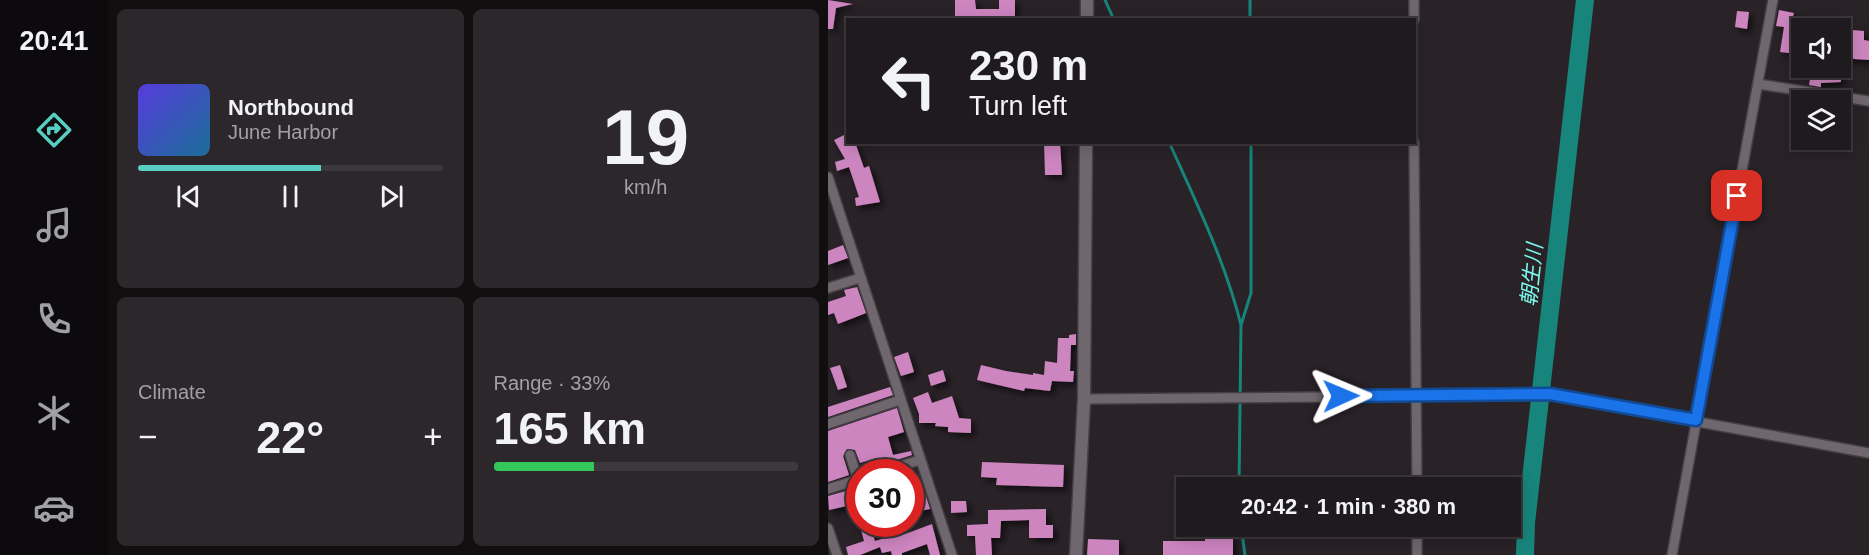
<!DOCTYPE html>
<html lang="en">
<head>
<meta charset="utf-8">
<style>
  :root { --surface:#1f1a1d; --page:#2c272a; --text:#f1f3f6; --muted:#a1a1a4; --line:#3c383b; --accent:#57cec1 }
  body { margin:0; font-family:Arial,"Noto Sans JP",sans-serif; background:var(--page); color:var(--text); height:100vh; display:flex; flex-direction:column; font-size:22px; white-space:nowrap }
  * { box-sizing:border-box; margin:0 }
  p { font-size:20px; color:var(--muted) }
  .icon { flex:none; width:33px; height:33px; fill:none; stroke:currentColor; stroke-width:2; stroke-linecap:round; stroke-linejoin:round }
  .map { position:relative; flex:1; overflow:hidden }
  .sheet { display:flex; flex-direction:column; gap:9px; padding:9px; background:#110e10; width:720px }
  .sheet>* { flex:none }
  .banner { position:absolute; left:18px; top:18px; width:570px; height:126px; border-radius:0px; box-shadow:0 3px 15px #0003,0 0 0 2px var(--line); background:#1f1a1d; color:var(--text); overflow:hidden }
  .buttons { position:absolute; left:963px; top:18px; display:grid; gap:12px }
  .buttons a { display:grid; place-items:center; width:60px; height:60px; border-radius:0px; background:var(--surface); box-shadow:0 3px 15px #0003,0 0 0 2px var(--line); font-size:30px }
  .speed { position:absolute; left:18px; top:459px; display:flex; gap:12px; font-size:30px; font-weight:700; text-align:center }
  .speed>* { display:grid; place-content:center; width:78px; height:78px; border-radius:50%; background:var(--surface); box-shadow:0 3px 15px #0003,0 0 0 2px var(--line); line-height:1 }
  .speed .limit { border:9px solid #d22; background:#fff; color:#111 }
  .pin { position:absolute; display:grid; place-items:center; width:51px; height:51px; color:#fff; margin:-26px; border-radius:12px; box-shadow:0 3px 9px #0006 }
  .me { position:absolute; width:66px; margin:-33px; rotate:89deg; stroke-linejoin:round; filter:drop-shadow(0 0 4px #0008) }
  .turn { display:flex; align-items:center; gap:21px; height:126px; padding:0 24px; font-size:27px }
  .turn .icon { width:78px; height:78px; stroke-width:2.5 }
  .turn b { display:block; font-size:42px; line-height:51px }
  .big { font-size:45px; font-weight:600; line-height:1.1 }
  .sheet .tile { flex:1; display:flex; flex-direction:column; justify-content:center; gap:9px; min-width:0; padding:0 21px; border-radius:9px; background:var(--page) }
  .sheet .dial { align-items:center; gap:0 }
  .dial b { font-size:78px; line-height:1 }
  .song { display:flex; align-items:center; gap:18px }
  .cover { width:72px; height:72px; border-radius:9px; background:linear-gradient(135deg,hsl(250 70% 55%),hsl(200 70% 35%)) }
  .played { height:6px; border-radius:3px; background:linear-gradient(90deg,var(--accent) 60%,var(--line) 60%) }
  .keys { display:flex; justify-content:space-around; direction:ltr }
  .heat { display:flex; justify-content:space-between; align-items:center; font-size:33px; direction:ltr }
  .charge { height:9px; border-radius:4px; background:linear-gradient(90deg,#34c759 33%,var(--line) 0) }
  .sheet .tiles { flex:1; display:grid; gap:9px; grid-template-columns:repeat(2,1fr) }
  .trip { position:absolute; left:348px; top:477px; width:345px; height:60px; border-radius:0px; background:var(--surface); box-shadow:0 3px 15px #0003,0 0 0 2px var(--line); font-weight:600; line-height:60px; text-align:center }
  main { display:flex; flex:1; min-height:0 }
  .dock { display:flex; flex-direction:column; width:108px; justify-content:space-around; align-items:center; background:#0c0a0c; color:var(--muted) }
  .dock .icon { width:42px; height:42px }
  .dock .selected { color:var(--accent) }
  .dock b { font-size:27px; color:var(--text) }
  .map>svg:first-child { display:block }
  .lines { fill:none; stroke-linecap:round; stroke-linejoin:round }
  .stream { stroke:#17857b; stroke-width:3 }
  .river { stroke:#17857b; stroke-width:18 }
  .building { fill:#cd85c0; filter:url(#shadow) }
  .street-casing { stroke:#454044; stroke-width:12 }
  .secondary-casing { stroke:#454044; stroke-width:15 }
  .street { stroke:#6f676d; stroke-width:9 }
  .secondary { stroke:#6f676d; stroke-width:12 }
  .route-casing { stroke:#114b97; stroke-width:15 }
  .route { stroke:#1a73e8; stroke-width:10 }
  .labels { text-anchor:middle; stroke-width:6; stroke-linejoin:round; paint-order:stroke }
  .water-label { font-size:21px; font-style:italic; fill:#79faec; stroke:#292227 }
</style>
</head>
<body>
<main>
<nav class="dock">
<b>20:41</b>
<svg class="icon selected" aria-label="directions" viewBox="0 0 24 24"><path d="M12 3l9 9-9 9-9-9zM9 14v-3h6M13 9l2 2-2 2"/></svg>
<svg class="icon" aria-label="music" viewBox="0 0 24 24"><path d="M9 18V5l10-2v13"/><circle cx="6" cy="18" r="3"/><circle cx="16" cy="16" r="3"/></svg>
<svg class="icon" aria-label="phone" viewBox="0 0 24 24"><path d="M5 4h4l2 5-3 2q2 4 5 5l2-3 5 2v4C11 20 4 13 5 4z"/></svg>
<svg class="icon" aria-label="climate" viewBox="0 0 24 24"><path d="M12 3v18M4 7l16 10M4 17L20 7"/></svg>
<svg class="icon" aria-label="car" viewBox="0 0 24 24"><path d="M5 17H2v-5l4-1 3-4h7l3 4 3 1v5h-3M9 17h6M6 11h13"/><circle cx="7" cy="17" r="2"/><circle cx="17" cy="17" r="2"/></svg>
</nav>
<section class="sheet">
<div class="tiles">
<div class="tile">
<div class="song"><i class="cover"></i><div><b>Northbound</b><p>June Harbor</p></div></div>
<div class="played"></div>
<div class="keys"><svg class="icon" aria-label="previous" viewBox="0 0 24 24"><path d="M18 5L8 12l10 7zM5 5v14"/></svg><svg class="icon" aria-label="pause" viewBox="0 0 24 24"><path d="M8 5v14M16 5v14"/></svg><svg class="icon" aria-label="next" viewBox="0 0 24 24"><path d="M6 5l10 7-10 7zM19 5v14"/></svg></div>
</div>
<div class="tile dial"><b>19</b><p>km/h</p></div>
<div class="tile"><p>Climate</p>
<div class="heat"><a>−</a><b class="big">22°</b><a>+</a></div>
</div>
<div class="tile"><p>Range · 33%</p><b class="big">165 km</b><div class="charge"></div></div>
</div>
</section>
<div class="map">
<svg width="1041" height="555" viewBox="0 0 1041 555">
  <defs>
    <filter id="shadow"><feDropShadow dx="4" dy="4" stdDeviation="3" flood-color="#0009"/></filter>
  </defs>
  <rect width="100%" height="100%" fill="#292227"/>
  <g class="lines">
    <g class="stream">
      <path d="M277 0 286 20"/>
      <path d="M422 0V20"/>
      <path d="M341 142C368 202 397 261 413 325"/>
      <path d="M411 488 413 325 423 293V142"/>
      <path d="M413 526 417 555"/>
    </g>
    <path class="river" d="M697 555 698 523 757 0"/>
  </g>
  <g class="building">
    <path d="M0 0 25 4 8 8 5 29H0Z"/>
    <path d="M127 0H147L148 9H171V0H187V20H127Z"/>
    <path d="M951 10 966 13 965 16 1011 24V28H974V37L963 35 961 53 952 52 956 27 948 26Z"/>
    <path d="M909 11 921 12 919 29 907 27Z"/>
    <path d="M1012 29 1036 31V40L1041 41V60L1012 58Z"/>
    <path d="M984 68H1012L1013 82 993 83V87L981 85Z"/>
    <path d="M20 133V142H27L36 168 41 166 52 202 28 206 27 198 31 197 21 167 9 171 7 162 17 159 6 140Z"/>
    <path d="M216 142H232L234 175H217Z"/>
    <path d="M15 245 20 258 0 265V251Z"/>
    <path d="M29 287 38 313 10 324 6 313 0 315V302L18 296 16 290Z"/>
    <path d="M248 334V345H243L242 371H246L245 382 224 381 222 391 197 388 196 391 149 380 153 365 178 371 205 375V373L216 375 217 361 229 363 230 338H241V335Z"/>
    <path d="M80 352 86 372 73 376 66 357Z"/>
    <path d="M12 365 19 387 10 390 2 368Z"/>
    <path d="M115 370 118 381 103 386 100 375Z"/>
    <path d="M62 387 65 395 0 417V407Z"/>
    <path d="M100 392 104 403 124 396 131 418 143 419V433L120 432V427L107 426 108 423H91V414L85 398Z"/>
    <path d="M69 408 76 432 60 437 65 455 83 451 84 455 50 466 48 458 32 463 27 450 19 449 15 456 21 475 0 482V431Z"/>
    <path d="M154 462 236 465 235 487 168 485 169 478 153 477Z"/>
    <path d="M32 487V524H41L47 541 68 535 69 537 104 524 112 555H102L99 544 74 553V555H64L63 551 54 553 52 547 32 555H20L18 547 36 541 32 526 29 527 23 505 1 510 0 496Z"/>
    <path d="M97 493 102 509 82 513V497Z"/>
    <path d="M123 501H138L139 512 123 513Z"/>
    <path d="M218 509V525H225V538H201V520L173 521 172 538H163L164 555H148L147 536H139V525L160 524V510Z"/>
    <path d="M377 537H405V555H335V541H377Z"/>
    <path d="M260 539 291 540V555H259Z"/>
  </g>
  <g class="lines">
    <g class="street-casing">
      <g id="street">
        <path d="M586 0V20"/>
        <path d="M930 84 1041 101"/>
        <path d="M586 142 589 488"/>
        <path d="M0 177 124 555"/>
        <path d="M0 288 32 278"/>
        <path d="M256 399 722 395 1041 453"/>
        <path d="M0 424 72 400"/>
        <path d="M22 455 30 480"/>
        <path d="M53 472 92 460"/>
        <path d="M0 489 32 479"/>
        <path d="M589 526V555"/>
        <path d="M0 528 9 555"/>
        <path d="M844 555 945 0"/>
      </g>
    </g>
    <g class="secondary-casing">
      <g id="secondary">
        <path d="M259 20V0"/>
        <path d="M248 555 256 399 258 142"/>
      </g>
    </g>
    <use href="#street" class="street"/>
    <use href="#secondary" class="secondary"/>
  </g>
  <g class="lines">
    <g class="route-casing">
      <path id="route" d="M513 396 722 394 868 420 909 196"/>
    </g>
    <use href="#route" class="route"/>
  </g>
  <g class="labels">
    <g class="water-label">
      <text transform="translate(704 275) rotate(-84)" y="7">朝生川</text>
    </g>
  </g>
</svg>
<div class="buttons">
<a><svg class="icon" aria-label="sound" viewBox="0 0 24 24"><path d="M4 9h4l5-4v14l-5-4H4zM17 9q2 3 0 6"/></svg></a>
<a><svg class="icon" aria-label="layers" viewBox="0 0 24 24"><path d="M12 4l9 5-9 5-9-5zM3 14l9 5 9-5"/></svg></a>
</div>
<div class="speed"><div class="limit">30</div></div>
<div class="pin" style="left:909px;top:196px;background:#d93025"><svg class="icon" aria-label="arrive" viewBox="0 0 24 24"><path d="M6 21V4h12l-3 4 3 4H6"/></svg></div>
<svg class="me" style="left:513px;top:396px" viewBox="-20 -20 40 40"><path d="M0-17L14 15 0 8-14 15z" fill="#1a73e8" stroke="#fff" stroke-width="4"/></svg>
<div class="trip">20:42 · 1 min · 380 m</div>
<div class="banner">
<div class="turn"><svg class="icon" aria-label="left" viewBox="0 0 24 24"><path d="M17 20v-9H6M10 6l-5 5 5 5"/></svg><div><b>230 m</b>Turn left</div></div>
</div>
</div>
</main>
</body>
</html>
